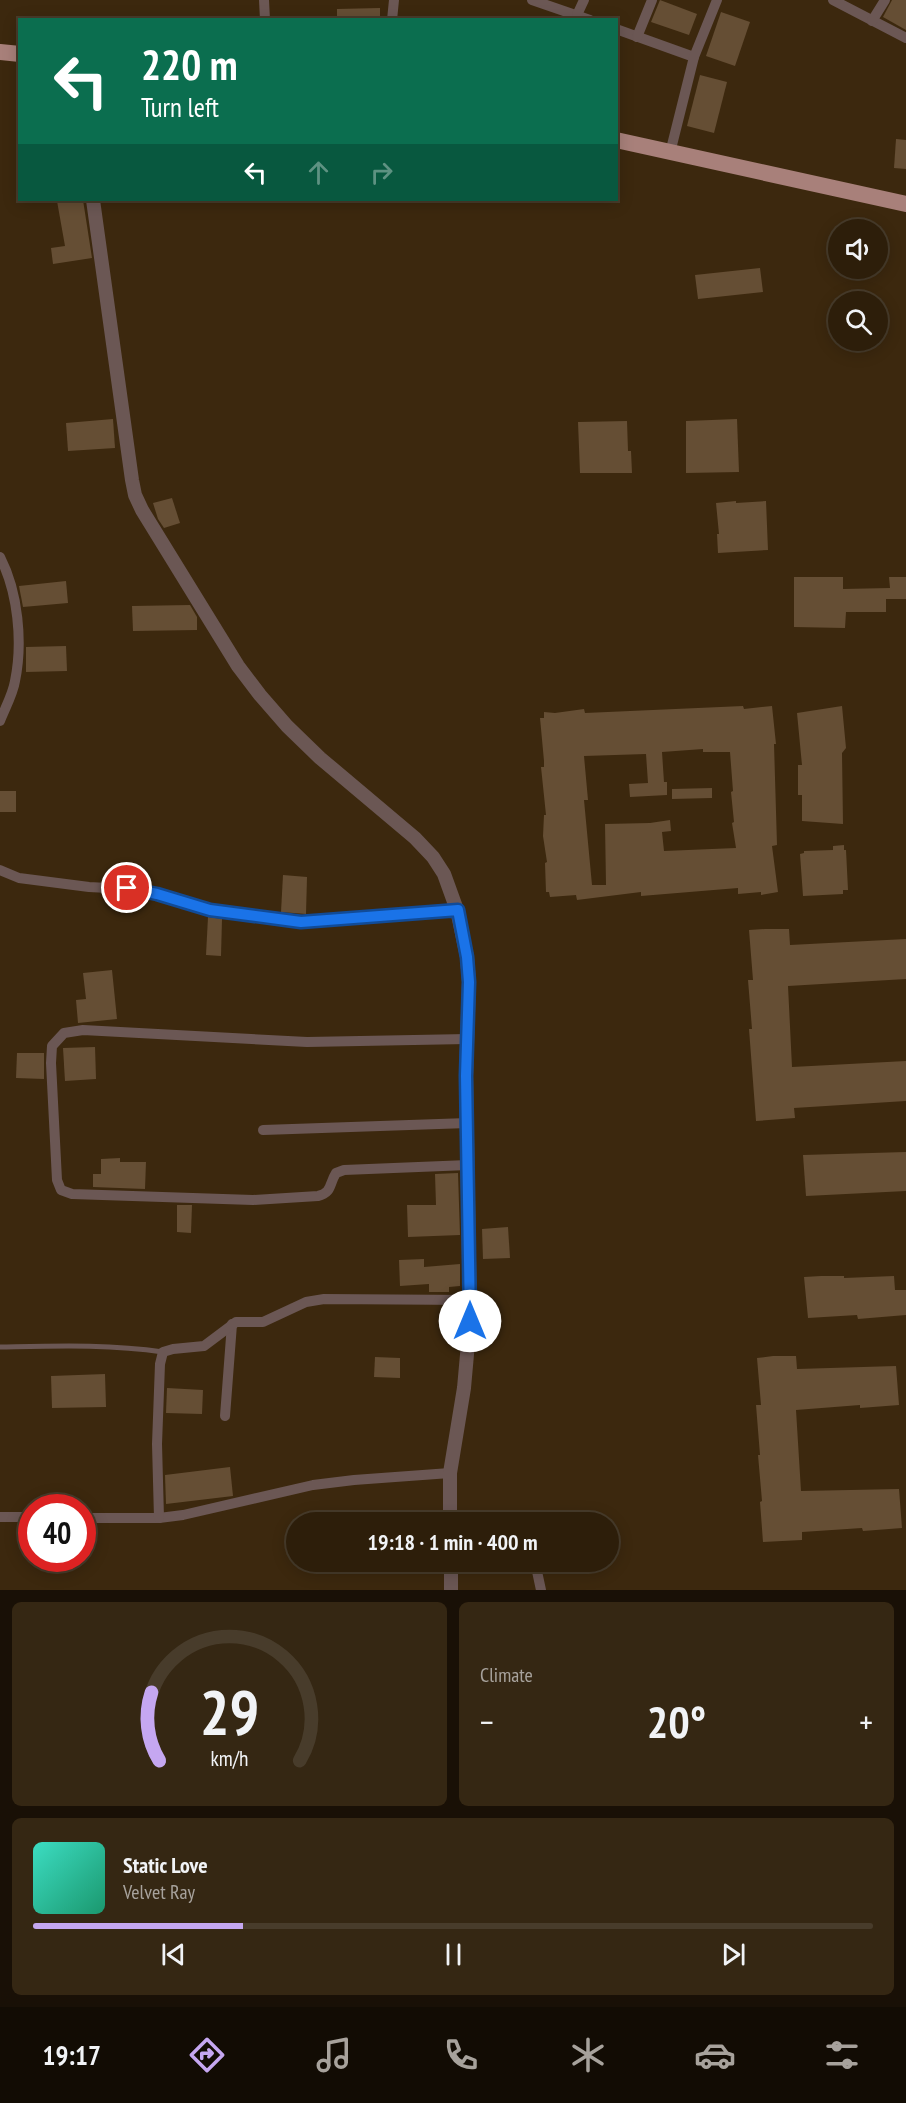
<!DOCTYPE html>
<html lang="en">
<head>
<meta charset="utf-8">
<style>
  :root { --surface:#2d1e0a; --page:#352713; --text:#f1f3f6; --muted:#a7a29c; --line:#483c2b; --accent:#c5a7f1 }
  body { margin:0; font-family:"PT Sans Narrow",sans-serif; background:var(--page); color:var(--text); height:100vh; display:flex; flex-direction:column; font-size:22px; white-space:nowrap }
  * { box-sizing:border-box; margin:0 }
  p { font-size:20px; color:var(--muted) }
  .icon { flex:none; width:33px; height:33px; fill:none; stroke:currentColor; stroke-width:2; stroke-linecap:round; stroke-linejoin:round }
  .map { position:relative; height:1590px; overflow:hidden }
  .drawer { display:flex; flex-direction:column; gap:12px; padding:12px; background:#191006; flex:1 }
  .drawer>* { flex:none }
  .guide { position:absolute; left:18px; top:18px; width:600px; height:183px; border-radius:0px; box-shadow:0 3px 15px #0003,0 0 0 2px var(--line); background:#0b6e4f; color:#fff; overflow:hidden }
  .tools { position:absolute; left:828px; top:219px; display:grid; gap:12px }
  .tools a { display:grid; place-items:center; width:60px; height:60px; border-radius:50%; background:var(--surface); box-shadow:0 3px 15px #0003,0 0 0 2px var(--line); font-size:30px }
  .speed { position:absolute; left:18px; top:1494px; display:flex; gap:12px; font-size:30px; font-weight:700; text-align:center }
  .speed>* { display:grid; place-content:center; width:78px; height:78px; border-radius:50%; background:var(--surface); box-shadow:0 3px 15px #0003,0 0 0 2px var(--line); line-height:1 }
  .speed .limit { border:9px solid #d22; background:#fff; color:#111 }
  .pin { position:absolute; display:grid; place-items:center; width:51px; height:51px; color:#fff; margin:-26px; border:3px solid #fff; border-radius:50%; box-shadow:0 2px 6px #0007 }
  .me { position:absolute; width:66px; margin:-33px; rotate:0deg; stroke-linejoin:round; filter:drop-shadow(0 0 4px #0008) }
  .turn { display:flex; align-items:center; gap:21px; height:126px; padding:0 24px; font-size:27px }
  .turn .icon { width:78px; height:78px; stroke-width:2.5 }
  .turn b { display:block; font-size:42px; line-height:51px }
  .lanes { display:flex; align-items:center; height:57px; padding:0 24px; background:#0003; justify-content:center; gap:30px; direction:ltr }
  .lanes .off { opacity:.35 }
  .big { font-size:45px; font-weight:700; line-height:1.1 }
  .drawer .card { flex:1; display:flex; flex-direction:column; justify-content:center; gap:9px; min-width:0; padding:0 21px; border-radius:9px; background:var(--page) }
  .drawer .dial { align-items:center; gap:0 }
  .dial svg { height:156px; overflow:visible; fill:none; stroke:var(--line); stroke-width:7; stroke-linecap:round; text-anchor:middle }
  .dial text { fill:var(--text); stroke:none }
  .song { display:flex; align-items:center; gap:18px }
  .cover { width:72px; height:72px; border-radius:9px; background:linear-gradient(135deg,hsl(170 70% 55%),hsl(160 70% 35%)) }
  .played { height:6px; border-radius:3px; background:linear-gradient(90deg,var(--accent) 25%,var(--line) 25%) }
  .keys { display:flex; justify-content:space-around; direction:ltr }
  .heat { display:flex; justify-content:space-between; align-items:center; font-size:33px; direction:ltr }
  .drawer .tiles { flex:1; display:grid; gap:12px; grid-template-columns:1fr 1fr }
  .card:last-child { grid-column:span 2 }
  .trip { position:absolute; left:286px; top:1512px; width:333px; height:60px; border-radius:30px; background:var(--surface); box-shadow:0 3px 15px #0003,0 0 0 2px var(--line); font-weight:700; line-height:60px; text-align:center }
  .menu { display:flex; height:96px; justify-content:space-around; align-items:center; background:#120c04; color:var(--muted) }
  .menu .icon { width:42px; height:42px }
  .menu .selected { color:var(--accent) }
  .menu b { font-size:27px; color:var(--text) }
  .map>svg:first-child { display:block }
  .building { fill:#654e34; fill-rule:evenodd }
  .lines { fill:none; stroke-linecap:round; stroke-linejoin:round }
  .service { stroke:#6b5754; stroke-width:5 }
  .minor { stroke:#6b5754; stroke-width:10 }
  .tertiary { stroke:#6b5754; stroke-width:14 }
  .primary { stroke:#a8807a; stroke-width:16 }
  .route-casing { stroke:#114b97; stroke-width:15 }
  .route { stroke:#1a73e8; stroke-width:10 }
</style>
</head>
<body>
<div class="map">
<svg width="906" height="1590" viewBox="0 0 906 1590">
  <rect width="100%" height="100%" fill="#3c280e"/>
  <g class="building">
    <path d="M660 0 697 14 689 35 651 22Z"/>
    <path d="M892 0H906V30L883 17Z"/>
    <path d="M380 8V20H337V9Z"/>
    <path d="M721 12 750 22 735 66 706 56Z"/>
    <path d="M700 75 727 82 714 133 687 126Z"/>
    <path d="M896 139 906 140V169L894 168Z"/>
    <path d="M63 200H83L92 258 53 264 51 248 65 246 57 201Z"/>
    <path d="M760 268 763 292 698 299 695 275Z"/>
    <path d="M113 419 115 448 68 451 66 423Z"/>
    <path d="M737 419 739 472 686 473V421Z"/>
    <path d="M627 421 628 451H631L632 473H580L578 422Z"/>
    <path d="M172 498 180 523 164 528 158 519 153 503Z"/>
    <path d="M736 501V503L766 501 768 550 718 553 717 534H719L716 503Z"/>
    <path d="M794 577H843V589L890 588 889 577H906V599H886V612H846L845 628 794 627Z"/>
    <path d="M66 581 68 603 23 607 19 586Z"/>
    <path d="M190 605 197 617V630L133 631 132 606Z"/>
    <path d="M66 646 67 671 26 672V647Z"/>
    <path d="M743 706 744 709 772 706 776 744H774L777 845 772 846 778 892 761 895V892L738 894V888L641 896V892L577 900 576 895 550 897 549 892H546L545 863 547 862 543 836 544 815H546L541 767H544V761L540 718H544V712L555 713 584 709 585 713ZM703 749V752H730L733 791 731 792 734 822 732 823 736 848 664 851 662 832 671 831 670 820 650 823 605 824 606 885H592L584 800H588L584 756 646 754 648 783 629 784 630 797 667 795V782H664L662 752Z"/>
    <path d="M842 706 846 748 842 753 843 824 802 821V795H798V765H802L797 713Z"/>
    <path d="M712 788V798L672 799V789Z"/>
    <rect x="0" y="791" width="16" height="21"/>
    <path d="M844 845V850H846L848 890H843V894L803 896 800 854 804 853V851L833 850V846Z"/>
    <path d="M283 875 307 877 306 914 281 912Z"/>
    <path d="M208 917 222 919 221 956 206 955Z"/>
    <path d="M765 929H789L790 945 906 939V979L788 986 792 1067 906 1061V1101L794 1108 795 1118 756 1121 749 1029H752L748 980H753L749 930Z"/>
    <path d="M112 970 117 1019 78 1023 76 1000 86 999 83 973Z"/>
    <path d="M95 1047 96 1079 65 1081 63 1048Z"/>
    <path d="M17 1053H44V1079L16 1078Z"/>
    <path d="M906 1152V1191L806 1196 803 1155Z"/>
    <path d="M120 1158V1162H146L145 1189 93 1187V1174H101V1159Z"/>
    <path d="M458 1173 460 1235 408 1237 407 1205H436L435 1174Z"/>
    <path d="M177 1205H192L191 1233 177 1232Z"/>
    <path d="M508 1227 510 1258 483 1259 482 1229Z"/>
    <path d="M424 1259V1267L460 1264V1286L449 1287V1292H429V1284L400 1286 399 1260Z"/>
    <path d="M821 1276H844V1278L894 1276 895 1290H906V1315L858 1319 857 1315 808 1318 804 1277Z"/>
    <path d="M773 1356H796L797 1369 896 1366 899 1405 860 1408V1405L796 1410 801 1491 899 1489 902 1528 863 1531 862 1528 802 1532V1540L763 1542 760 1502 762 1501 758 1455H760L756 1405H761L757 1358Z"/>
    <path d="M375 1357 400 1358V1378L374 1377Z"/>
    <path d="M105 1374 106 1407 52 1408 51 1376Z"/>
    <path d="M167 1388 203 1390 202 1414 166 1413Z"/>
    <path d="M230 1467 233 1496 166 1504 165 1475Z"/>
  </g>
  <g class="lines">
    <path class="service" d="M0 1347C55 1346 109 1344 163 1352"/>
    <g class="minor">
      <path d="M264 0 265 20"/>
      <path d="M532 0 590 20"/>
      <path d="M833 0 906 38"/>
      <path d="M577 15 584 0"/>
      <path d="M392 20 394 0"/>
      <path d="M872 21 885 0"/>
      <path d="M616 29 694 57"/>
      <path d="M637 37 652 0"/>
      <path d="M670 153 694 57 717 0"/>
      <path d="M0 557C18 592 23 642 15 681 13 694 5 708 0 721"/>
      <path d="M0 870 19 878 89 887 127 889 157 894 210 910 301 922 457 910"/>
      <path d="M467 1039 307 1042 83 1030 64 1033 52 1046 51 1063 57 1180 61 1190 72 1194 253 1200 318 1196C332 1193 329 1184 336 1173L344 1170 468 1165"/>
      <path d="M263 1130 468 1123"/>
      <path d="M225 1416 232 1324"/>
      <path d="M0 1517H32"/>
      <path d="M82 1518H159L183 1515 313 1485 354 1480 450 1473"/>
      <path d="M159 1518 157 1444 160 1364 163 1352 173 1349 204 1346 236 1322H263L306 1302 324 1299 470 1300"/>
      <path d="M450 1520 517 1519 524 1522"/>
      <path d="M535 1562 541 1590"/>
    </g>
    <g class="tertiary">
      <path d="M93 200 132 480 135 495 142 510 238 666 260 695 287 726 320 758 415 838 433 857 444 874 457 910 467 957 469 982 466 1076 470 1321 464 1388 450 1473V1522"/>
      <path d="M451 1562V1590"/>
    </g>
    <g class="primary">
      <path d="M0 52 20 54"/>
      <path d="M616 140 906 204"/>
    </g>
  </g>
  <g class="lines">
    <g class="route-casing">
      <path id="route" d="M127 888 157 894 210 910 301 922 458 910 467 957 469 982 466 1076 470 1321"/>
    </g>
    <use href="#route" class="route"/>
  </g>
</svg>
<div class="tools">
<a><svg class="icon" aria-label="sound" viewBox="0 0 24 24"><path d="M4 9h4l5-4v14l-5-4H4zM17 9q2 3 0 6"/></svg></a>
<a><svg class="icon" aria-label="search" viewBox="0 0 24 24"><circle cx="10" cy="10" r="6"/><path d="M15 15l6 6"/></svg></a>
</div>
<div class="speed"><div class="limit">40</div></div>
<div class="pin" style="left:127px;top:888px;background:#d93025"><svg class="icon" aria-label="arrive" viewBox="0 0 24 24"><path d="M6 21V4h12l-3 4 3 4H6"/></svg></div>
<svg class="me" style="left:470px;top:1321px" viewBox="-20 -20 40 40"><circle r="19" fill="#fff"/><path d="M0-13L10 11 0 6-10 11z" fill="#1a73e8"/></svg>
<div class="trip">19:18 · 1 min · 400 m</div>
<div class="guide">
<div class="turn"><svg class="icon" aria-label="left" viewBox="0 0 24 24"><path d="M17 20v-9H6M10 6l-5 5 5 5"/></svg><div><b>220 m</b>Turn left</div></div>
<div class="lanes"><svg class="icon" aria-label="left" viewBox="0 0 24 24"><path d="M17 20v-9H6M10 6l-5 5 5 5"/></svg><svg class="icon off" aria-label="ahead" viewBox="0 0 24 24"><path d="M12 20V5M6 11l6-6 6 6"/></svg><svg class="icon off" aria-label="right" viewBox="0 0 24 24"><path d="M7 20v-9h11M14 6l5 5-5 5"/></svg></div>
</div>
</div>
<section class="drawer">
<div class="tiles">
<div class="card dial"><svg viewBox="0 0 100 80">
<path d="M14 69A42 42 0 1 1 86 69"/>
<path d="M14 69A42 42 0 0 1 10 34" stroke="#c5a7f1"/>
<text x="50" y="56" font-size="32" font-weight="700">29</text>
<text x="50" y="72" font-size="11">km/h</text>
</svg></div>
<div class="card"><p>Climate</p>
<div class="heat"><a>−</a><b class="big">20°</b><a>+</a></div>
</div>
<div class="card">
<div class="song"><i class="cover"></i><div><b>Static Love</b><p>Velvet Ray</p></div></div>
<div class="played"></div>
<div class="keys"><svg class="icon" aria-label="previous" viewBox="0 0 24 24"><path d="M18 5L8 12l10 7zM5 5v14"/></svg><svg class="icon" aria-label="pause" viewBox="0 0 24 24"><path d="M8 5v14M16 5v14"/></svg><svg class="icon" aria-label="next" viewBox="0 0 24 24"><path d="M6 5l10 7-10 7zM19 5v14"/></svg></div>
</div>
</div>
</section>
<nav class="menu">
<b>19:17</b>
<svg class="icon selected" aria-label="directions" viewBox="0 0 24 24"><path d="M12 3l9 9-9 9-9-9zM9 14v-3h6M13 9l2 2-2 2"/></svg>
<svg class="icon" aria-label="music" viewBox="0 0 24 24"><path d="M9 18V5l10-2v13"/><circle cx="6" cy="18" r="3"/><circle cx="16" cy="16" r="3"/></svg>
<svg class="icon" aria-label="phone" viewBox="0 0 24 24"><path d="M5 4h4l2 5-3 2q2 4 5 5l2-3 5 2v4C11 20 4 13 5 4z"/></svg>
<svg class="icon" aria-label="climate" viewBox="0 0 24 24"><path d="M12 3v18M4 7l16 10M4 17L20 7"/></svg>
<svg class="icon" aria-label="car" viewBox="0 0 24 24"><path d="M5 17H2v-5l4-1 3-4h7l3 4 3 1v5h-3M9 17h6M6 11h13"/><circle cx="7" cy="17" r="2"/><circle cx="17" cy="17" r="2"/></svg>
<svg class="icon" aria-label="filters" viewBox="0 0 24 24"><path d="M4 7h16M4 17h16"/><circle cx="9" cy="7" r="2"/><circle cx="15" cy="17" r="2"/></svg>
</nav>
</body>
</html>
